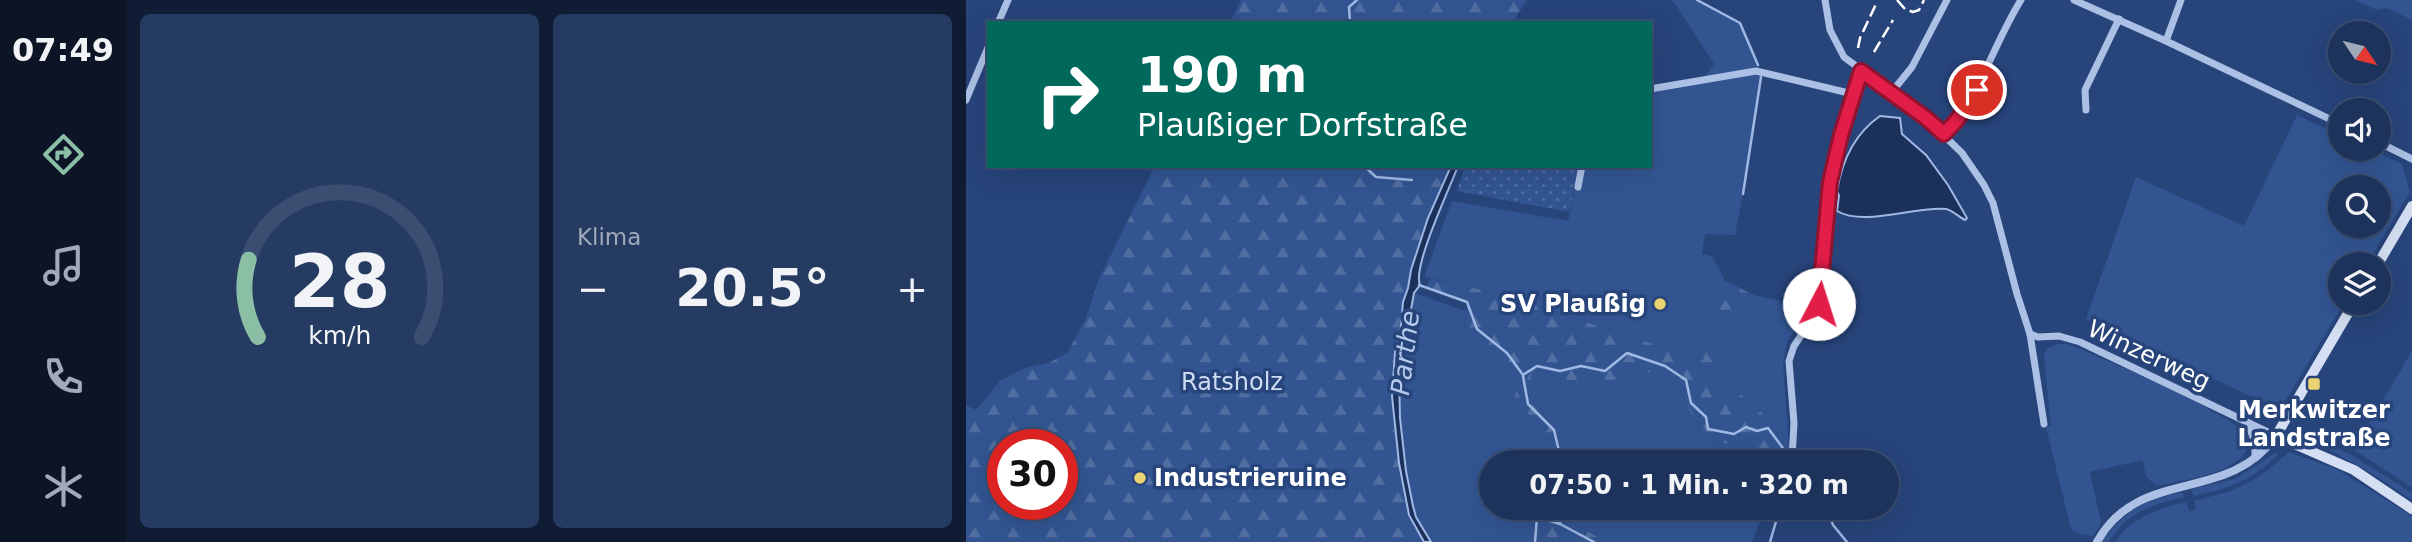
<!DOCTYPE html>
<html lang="de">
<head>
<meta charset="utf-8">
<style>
  :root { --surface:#1d335c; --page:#253b62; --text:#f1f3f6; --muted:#a0aabb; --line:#3b4e72; --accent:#8abfa5 }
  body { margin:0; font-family:"DejaVu Sans",sans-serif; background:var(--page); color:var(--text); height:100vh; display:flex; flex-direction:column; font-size:26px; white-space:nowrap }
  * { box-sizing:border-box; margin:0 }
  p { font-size:23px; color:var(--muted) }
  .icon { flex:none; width:38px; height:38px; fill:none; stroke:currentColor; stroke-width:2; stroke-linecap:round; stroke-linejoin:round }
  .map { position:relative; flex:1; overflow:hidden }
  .panel { display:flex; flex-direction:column; gap:14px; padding:14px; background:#101c33; width:840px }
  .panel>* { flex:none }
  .top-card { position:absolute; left:21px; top:21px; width:665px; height:147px; border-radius:0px; box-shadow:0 7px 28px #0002,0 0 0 2px var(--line); background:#00695c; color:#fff; overflow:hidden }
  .needle { width:46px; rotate:125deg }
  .buttons { position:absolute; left:1362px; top:21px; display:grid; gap:14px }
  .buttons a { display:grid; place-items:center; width:63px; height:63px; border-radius:50%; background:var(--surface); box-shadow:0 7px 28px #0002,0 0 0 2px var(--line); font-size:35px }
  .speed { position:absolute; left:21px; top:429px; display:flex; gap:14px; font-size:35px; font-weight:700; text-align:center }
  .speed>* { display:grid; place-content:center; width:91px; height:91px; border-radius:50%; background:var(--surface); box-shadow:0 7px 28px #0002,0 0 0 2px var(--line); line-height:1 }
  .speed .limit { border:10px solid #d22; background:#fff; color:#111 }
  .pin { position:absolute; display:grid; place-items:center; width:60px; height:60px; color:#fff; margin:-30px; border:4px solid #fff; border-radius:50%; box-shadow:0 2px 7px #0007 }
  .me { position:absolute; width:77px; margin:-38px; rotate:5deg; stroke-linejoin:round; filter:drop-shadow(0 0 5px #0008) }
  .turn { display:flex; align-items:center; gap:24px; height:147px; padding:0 35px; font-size:32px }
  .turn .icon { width:91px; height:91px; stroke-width:2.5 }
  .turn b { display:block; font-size:49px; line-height:60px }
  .big { font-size:52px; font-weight:600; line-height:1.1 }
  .panel .card { flex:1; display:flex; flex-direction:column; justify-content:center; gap:10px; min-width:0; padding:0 24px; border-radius:10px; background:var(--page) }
  .panel .dial { align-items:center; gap:0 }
  .dial svg { height:182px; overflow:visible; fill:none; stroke:var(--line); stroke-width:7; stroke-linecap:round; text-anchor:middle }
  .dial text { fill:var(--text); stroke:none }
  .heat { display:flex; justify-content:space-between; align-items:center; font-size:38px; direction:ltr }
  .panel .tiles { flex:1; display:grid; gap:14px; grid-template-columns:repeat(2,1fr) }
  .trip { position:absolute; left:513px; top:450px; width:420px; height:70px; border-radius:35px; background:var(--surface); box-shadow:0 7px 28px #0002,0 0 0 2px var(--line); font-weight:600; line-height:70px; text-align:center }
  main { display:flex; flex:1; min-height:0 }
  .dock { display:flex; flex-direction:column; width:126px; justify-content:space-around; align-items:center; background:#0c1425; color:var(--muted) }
  .dock .icon { width:49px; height:49px }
  .dock .on { color:var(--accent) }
  .dock b { font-size:32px; color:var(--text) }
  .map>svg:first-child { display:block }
  .grass { fill:#325592; fill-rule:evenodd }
  .forest { fill:url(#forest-firs); fill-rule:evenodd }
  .garden { fill:url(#garden-dots) }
  .water { fill:#1b315c; stroke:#a0b9e4; stroke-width:2 }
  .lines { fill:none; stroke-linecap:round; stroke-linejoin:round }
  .stream { stroke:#a0b9e4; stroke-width:2.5 }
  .minor { stroke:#abc0e4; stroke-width:7 }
  .tertiary { stroke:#abc0e4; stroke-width:8 }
  .secondary { stroke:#d4dff4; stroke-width:10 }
  .rail { stroke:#fff; stroke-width:2.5; stroke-dasharray:12 5; stroke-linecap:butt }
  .route-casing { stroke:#92132f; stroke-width:18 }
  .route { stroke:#e11d48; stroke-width:12 }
  .poi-dot { fill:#ecd371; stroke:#27447b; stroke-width:2.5 }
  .labels { text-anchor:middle; stroke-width:7; stroke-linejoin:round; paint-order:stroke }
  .poi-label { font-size:24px; font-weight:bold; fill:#fff; stroke:#27447b; text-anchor:end }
  .street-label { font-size:24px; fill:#fff; stroke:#27447b }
  .park-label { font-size:24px; fill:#cddbf3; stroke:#27447b }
  .water-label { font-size:26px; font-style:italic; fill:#b6caec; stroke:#27447b }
</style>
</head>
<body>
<main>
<nav class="dock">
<b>07:49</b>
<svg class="icon on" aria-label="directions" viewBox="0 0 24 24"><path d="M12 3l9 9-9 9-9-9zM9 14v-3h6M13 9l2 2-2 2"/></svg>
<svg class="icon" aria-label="music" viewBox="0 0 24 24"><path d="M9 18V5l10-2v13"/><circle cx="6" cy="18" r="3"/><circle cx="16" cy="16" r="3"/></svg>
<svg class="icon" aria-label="phone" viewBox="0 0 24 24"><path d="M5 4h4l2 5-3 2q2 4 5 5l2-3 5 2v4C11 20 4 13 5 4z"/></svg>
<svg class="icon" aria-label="climate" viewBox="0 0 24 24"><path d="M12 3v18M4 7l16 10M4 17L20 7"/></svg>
</nav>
<section class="panel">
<div class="tiles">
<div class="card dial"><svg viewBox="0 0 100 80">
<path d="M14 69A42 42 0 1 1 86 69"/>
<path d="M14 69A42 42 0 0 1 10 35" stroke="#8abfa5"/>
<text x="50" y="56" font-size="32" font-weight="700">28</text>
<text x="50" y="72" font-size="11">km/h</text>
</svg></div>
<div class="card"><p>Klima</p>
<div class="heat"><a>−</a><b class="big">20.5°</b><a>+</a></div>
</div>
</div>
</section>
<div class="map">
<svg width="1446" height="542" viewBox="0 0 1446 542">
  <defs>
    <pattern id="forest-firs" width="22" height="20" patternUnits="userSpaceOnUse" patternTransform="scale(1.75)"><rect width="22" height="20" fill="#325592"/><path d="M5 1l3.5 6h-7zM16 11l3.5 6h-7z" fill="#516ea2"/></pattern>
    <pattern id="garden-dots" width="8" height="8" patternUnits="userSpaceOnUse" patternTransform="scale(1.75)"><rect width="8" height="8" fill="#325592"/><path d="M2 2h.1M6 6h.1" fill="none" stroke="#516ea2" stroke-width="1.8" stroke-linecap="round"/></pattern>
  </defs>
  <rect width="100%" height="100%" fill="#27447b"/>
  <g class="grass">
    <path d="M703 0H731L774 23 792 65 795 77 786 145 769 235 739 234 736 254 746 256 759 281 737 360 527 292 458 277 486 201 602 221 613 166H684V87L738 78 748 64 708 2Z"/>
    <path d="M1389 0H1446V20L1421 8 1411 10Z"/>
    <path d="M1331 115 1374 135V149H1404L1436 164 1444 192 1401 264H1374V303H1378L1314 410 1120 319 1170 177 1278 226ZM1374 187H1412V226H1374Z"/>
    <path d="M448 293 500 311 498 334 530 361 550 386C550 394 548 402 549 410 549 422 578 432 587 443L584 462H525V508H565L562 510 552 542H465L450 517 447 506 440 471 434 418 433 374Z"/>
    <path d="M788 295 846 308 821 341 817 364 823 449 792 408 743 370 764 319Z"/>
    <path d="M1091 344H1101L1112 348C1147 364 1266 412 1284 439 1280 475 1218 479 1191 486L1180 477 1177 460 1124 472 1135 523 1127 536 1110 533 1105 529 1080 427 1085 426 1078 356 1082 348Z"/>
    <path d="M1446 351V487L1388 450Z"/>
    <path d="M663 365 706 381 713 388 726 415 750 443 784 445 816 459 815 462H594C601 424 556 407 566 372L571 370 605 381 652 378Z"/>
    <path d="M1340 432 1385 455 1446 493V500L1407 474 1334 434Z"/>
    <path d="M1311 452 1312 454C1290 479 1259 490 1227 496L1226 489 1269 479Z"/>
    <path d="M1323 452 1372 470 1446 516V542H1149C1166 517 1191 509 1220 502L1223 511 1229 510V500C1273 491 1289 482 1323 452Z"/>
    <path d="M1216 492 1218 497C1187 504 1159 513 1143 542H1136C1158 511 1178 500 1216 492Z"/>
    <path d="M599 508H799L786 542H641L601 520Z"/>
  </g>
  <g class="forest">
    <path d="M275 0H561L546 23H264Z"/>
    <path d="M189 166H485C440 269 413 364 436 477 440 502 444 521 458 542H0V405L10 410 34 381 58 368 83 363 102 352 120 318 132 281ZM37 444H96V504H37Z"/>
    <path d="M464 279 527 292 737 360 759 281 788 295 764 319 743 370 792 408 823 449 822 455 816 459 784 445 750 443 726 415 713 388 706 381 663 365 652 379 645 380 605 381 572 370 566 372C556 408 601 425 594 462H584L586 443C578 432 549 422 549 410 548 402 550 394 550 386L530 361 498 334 501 303 460 287Z"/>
    <path d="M565 508H599L601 520 641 542H552L557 519Z"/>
  </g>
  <path class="garden" d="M499 166H613L603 212 491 191Z"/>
  <g class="water">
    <path d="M914 116 934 118 936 134 960 155 982 185 1001 218 999 220C993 217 986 210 980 209 949 206 898 227 871 211L873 196 871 191C876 161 888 134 914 116Z"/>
    <path d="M485 166H492C484 188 446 267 454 285L448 293 433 374 434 418 440 471 447 506 450 517 465 542H458L443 515 433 463 426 396 429 353 435 326 437 302 442 288 445 270 462 218Z"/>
  </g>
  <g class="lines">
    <g class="stream">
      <path d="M731 0 774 23 792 65"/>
      <path d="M384 23 383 7 391 0"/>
      <path d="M398 166 410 177 446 180"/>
      <path d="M777 194 795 77"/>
      <path d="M453 285 501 302 511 329 541 353 557 375 571 366 594 371 615 366 639 371 661 353 699 366 720 380 725 403 740 417 742 429 768 434 780 427 791 431 802 428 822 455"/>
      <path d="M557 376 562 404 588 430 594 455 590 462"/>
      <path d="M594 508V524L628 542"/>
      <path d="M861 508 867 525 881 542"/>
      <path d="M569 542 571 517 594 524"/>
      <path d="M804 542 814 508"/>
    </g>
    <g class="minor">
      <path d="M859 0 864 30 878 57 960 118 996 153 1018 185 1027 203 1051 294 1064 334 1078 424"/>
      <path d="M1108 0 1200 41 1374 124"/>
      <path d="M32 23 42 0"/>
      <path d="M1200 41 1215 0"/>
      <path d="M684 89 790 71 887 94"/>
      <path d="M925 93 946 67 981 0"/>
      <path d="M0 100 23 45"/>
      <path d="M1120 110 1119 90 1153 19"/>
      <path d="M977 134C1015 95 1027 45 1055 0"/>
      <path d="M1412 142 1446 159"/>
      <path d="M612 187 616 166"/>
      <path d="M1064 334 1072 337 1093 336 1114 342 1310 436"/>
      <path d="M1282 424 1289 442V458"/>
      <path d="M824 462 826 458 828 423 823 361 828 346 851 312 853 304 864 182 887 94 895 71"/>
    </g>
    <path class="tertiary" d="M1131 542C1173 466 1261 505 1310 436"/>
    <g class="secondary">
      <path d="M1412 264 1446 206"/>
      <path d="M1388 303 1310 436 1388 470 1446 509"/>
    </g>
    <g class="rail">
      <path d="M931 0 939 9 947 12 953 10 958 0"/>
      <path d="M892 48 894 38 911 2"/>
      <path d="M908 52 927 20"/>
    </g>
  </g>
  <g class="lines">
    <g class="route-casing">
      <path id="route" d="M853 304 864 182 875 135 895 71 960 118 978 134 991 120 1011 90"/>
    </g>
    <use href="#route" class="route"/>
  </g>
  <g class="poi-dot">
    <circle cx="694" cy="304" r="7"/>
    <rect x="1341" y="377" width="14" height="14" rx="3.5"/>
    <circle cx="174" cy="478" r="7"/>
  </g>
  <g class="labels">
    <g class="poi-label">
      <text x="680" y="312">SV Plaußig</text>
      <text x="1348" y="418" text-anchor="middle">Merkwitzer<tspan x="1348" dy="28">Landstraße</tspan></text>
      <text x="188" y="486" text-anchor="start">Industrieruine</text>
    </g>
    <g class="street-label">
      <text transform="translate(1183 355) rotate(25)" y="8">Winzerweg</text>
    </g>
    <g class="park-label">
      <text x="266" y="390">Ratsholz</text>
    </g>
    <g class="water-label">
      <text transform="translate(439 353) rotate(-83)" y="9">Parthe</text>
    </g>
  </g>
</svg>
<div class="buttons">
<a><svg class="needle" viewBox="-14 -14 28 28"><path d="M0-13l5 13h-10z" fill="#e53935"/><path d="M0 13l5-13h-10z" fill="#a0aabb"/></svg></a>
<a><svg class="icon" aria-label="sound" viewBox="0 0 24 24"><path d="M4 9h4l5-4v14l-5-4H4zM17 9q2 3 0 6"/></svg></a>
<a><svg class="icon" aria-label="search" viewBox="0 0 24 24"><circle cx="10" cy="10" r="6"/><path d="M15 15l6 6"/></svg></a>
<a><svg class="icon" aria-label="layers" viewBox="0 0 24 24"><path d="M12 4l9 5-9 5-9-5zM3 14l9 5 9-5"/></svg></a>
</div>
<div class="speed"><div class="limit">30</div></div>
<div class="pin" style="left:1011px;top:90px;background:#d93025"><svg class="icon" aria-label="arrive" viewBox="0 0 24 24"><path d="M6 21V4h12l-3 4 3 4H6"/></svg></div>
<svg class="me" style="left:853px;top:304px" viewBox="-20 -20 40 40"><circle r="19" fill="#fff"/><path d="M0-13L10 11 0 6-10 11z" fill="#e11d48"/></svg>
<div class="trip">07:50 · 1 Min. · 320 m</div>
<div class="top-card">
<div class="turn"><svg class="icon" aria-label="right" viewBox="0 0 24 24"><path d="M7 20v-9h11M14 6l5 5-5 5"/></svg><div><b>190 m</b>Plaußiger Dorfstraße</div></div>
</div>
</div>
</main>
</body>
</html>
